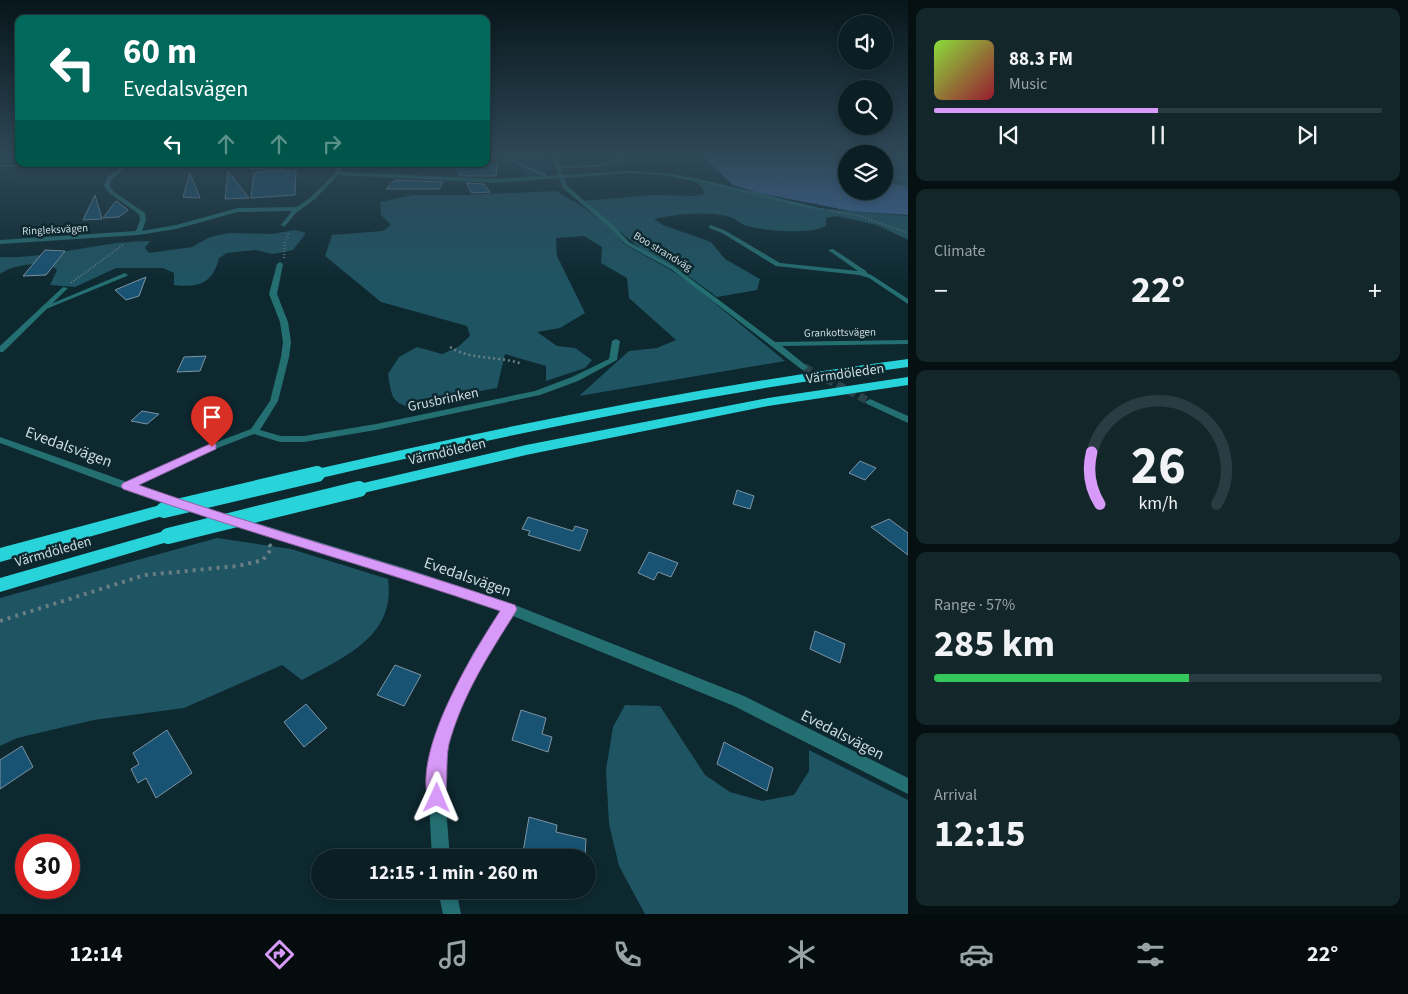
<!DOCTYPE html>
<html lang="en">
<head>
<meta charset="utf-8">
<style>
  :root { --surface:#0a1e23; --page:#13272b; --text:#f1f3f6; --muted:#99a2a6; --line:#2a3c41; --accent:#d89af8 }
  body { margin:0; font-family:"Source Sans 3",sans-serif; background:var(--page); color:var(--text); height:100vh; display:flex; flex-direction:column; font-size:19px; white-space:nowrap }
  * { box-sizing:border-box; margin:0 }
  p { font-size:16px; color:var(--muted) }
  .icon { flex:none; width:28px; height:28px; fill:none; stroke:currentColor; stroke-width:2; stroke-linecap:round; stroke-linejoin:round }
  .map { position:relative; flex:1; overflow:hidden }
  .details { display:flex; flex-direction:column; gap:8px; padding:8px; background:#061013; width:500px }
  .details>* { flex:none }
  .top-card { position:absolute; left:15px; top:15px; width:475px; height:152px; border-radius:10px; box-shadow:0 2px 8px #0003,0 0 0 1px var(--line); background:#00695c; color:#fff; overflow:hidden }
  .buttons { position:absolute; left:838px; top:15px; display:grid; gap:10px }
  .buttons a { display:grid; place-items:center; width:55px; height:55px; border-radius:50%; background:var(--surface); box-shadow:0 2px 8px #0003,0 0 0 1px var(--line); font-size:25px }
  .speed { position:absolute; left:15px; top:834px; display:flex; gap:10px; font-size:25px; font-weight:700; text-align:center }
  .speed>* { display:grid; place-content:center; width:65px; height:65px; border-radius:50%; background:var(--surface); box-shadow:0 2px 8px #0003,0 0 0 1px var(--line); line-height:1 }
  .speed .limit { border:8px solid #d22; background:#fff; color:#111 }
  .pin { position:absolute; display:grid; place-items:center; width:42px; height:42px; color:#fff; margin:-51px -21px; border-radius:50% 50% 50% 0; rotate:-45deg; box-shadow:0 0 5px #0007 }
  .pin .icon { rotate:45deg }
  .me { position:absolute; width:55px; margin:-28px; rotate:1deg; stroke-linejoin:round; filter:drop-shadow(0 0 4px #0008) }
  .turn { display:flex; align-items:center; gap:18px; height:105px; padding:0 25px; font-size:22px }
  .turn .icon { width:65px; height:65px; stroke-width:2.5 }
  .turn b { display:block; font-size:35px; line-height:42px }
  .lanes { display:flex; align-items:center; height:48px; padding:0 25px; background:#0003; justify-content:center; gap:25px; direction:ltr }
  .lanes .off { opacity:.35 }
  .big { font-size:38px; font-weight:700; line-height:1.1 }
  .details .tile { flex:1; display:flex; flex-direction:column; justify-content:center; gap:8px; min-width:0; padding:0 18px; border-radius:10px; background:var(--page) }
  .details .dial { align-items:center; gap:0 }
  .dial svg { height:130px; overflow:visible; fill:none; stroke:var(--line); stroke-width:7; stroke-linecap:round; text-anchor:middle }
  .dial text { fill:var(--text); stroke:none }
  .song { display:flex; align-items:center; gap:15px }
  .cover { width:60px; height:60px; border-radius:8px; background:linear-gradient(135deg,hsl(90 70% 55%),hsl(350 70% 35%)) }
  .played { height:5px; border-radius:2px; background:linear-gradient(90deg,var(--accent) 50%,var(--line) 50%) }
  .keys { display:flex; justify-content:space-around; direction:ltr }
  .heat { display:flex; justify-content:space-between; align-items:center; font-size:28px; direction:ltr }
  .charge { height:8px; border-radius:4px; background:linear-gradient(90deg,#34c759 57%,var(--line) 0) }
  .trip { position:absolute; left:311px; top:849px; width:285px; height:50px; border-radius:25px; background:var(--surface); box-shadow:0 2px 8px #0003,0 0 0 1px var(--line); font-weight:700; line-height:50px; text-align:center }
  .menu { display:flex; height:80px; justify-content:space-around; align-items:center; background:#040c0e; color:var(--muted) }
  .menu .icon { width:35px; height:35px }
  .menu .selected { color:var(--accent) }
  .menu b { font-size:22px; color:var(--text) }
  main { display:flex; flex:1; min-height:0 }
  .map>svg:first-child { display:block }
  .green { fill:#024655 }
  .forest { fill:#1f5462 }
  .water { fill:#426ba3 }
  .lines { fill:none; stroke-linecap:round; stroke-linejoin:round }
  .stream { stroke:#426ba3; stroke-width:2.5 }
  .building { fill:#185374; stroke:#7d94a3 }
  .street-tunnel { stroke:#2a434a; stroke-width:8; stroke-dasharray:8 4.5; stroke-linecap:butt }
  .path-far2 { stroke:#687e83; stroke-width:2; stroke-dasharray:1 2; stroke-linecap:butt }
  .path-far1 { stroke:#687e83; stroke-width:2.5; stroke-dasharray:2 3; stroke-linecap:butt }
  .path { stroke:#687e83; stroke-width:4; stroke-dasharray:3 5; stroke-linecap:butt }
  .lane { fill:#246f72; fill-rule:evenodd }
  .street { fill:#246f72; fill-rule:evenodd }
  .highway { fill:#29d3da; fill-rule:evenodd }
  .highway-bridge { stroke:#29d3da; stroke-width:16 }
  .route { fill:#d89af8; stroke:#8c64a1 }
  .labels { text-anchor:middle; stroke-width:5; stroke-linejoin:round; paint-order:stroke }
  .far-street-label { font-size:11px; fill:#cddce0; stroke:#0d282f }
  .street-label { font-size:14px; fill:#cddce0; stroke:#0d282f }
  .near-street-label { font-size:16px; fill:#cddce0; stroke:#0d282f }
</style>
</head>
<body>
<main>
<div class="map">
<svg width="908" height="914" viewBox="0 0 908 914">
  <rect width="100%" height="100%" fill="#0d282f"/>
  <path class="green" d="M502 156H549L550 170 545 175 528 178 519 165Z"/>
  <g class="forest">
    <path d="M884 156H908V188L884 182Z"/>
    <path d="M704 180 819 208 908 216V240L877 225 837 216 826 218V226C809 235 767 231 747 226 740 224 734 217 727 216 703 211 677 214 654 219L663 225 711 242 725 259 760 279 757 290 717 297 676 267 645 252 582 201 651 195 695 196 704 194 703 189 697 183Z"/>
    <path d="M556 191 582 206 610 227 624 244 671 270 694 286 785 361 579 396 629 351 657 348 676 340 629 298 627 278 601 263 602 247 584 236 556 238 557 256 585 313 560 328 537 332 557 346 575 348 592 360 585 368 546 381V366L505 354 497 388 435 399 418 410C392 403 392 400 388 374L399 357 417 347 442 354 458 347 470 336 467 326 381 302 325 256 332 235 383 231 391 225 381 215 380 202 413 195H466Z"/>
    <path d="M295 230 306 233 293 250 273 254 255 250 227 253 219 258C213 284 197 288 174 285V273L163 268H116L75 287 50 285 57 270C46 259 12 265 0 274V257C50 259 99 241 150 241L145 248 149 253 192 247 210 237 229 233 272 234Z"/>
    <path d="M217 538 291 549 388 579C396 636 345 657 302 680L282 665 184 708 94 720 17 738 0 746V598Z"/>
    <path d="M625 705 660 706 705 775 730 792 762 801 794 795 809 771V750L908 800V914H645L619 866 609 824 606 770 613 727Z"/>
  </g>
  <path class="water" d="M702 156H829L846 164V191H884V182L908 187V215L851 211 758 193 733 185Z"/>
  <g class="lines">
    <path class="stream" d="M501 156 545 175"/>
  </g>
  <g class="building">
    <path d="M454 164H497L496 176H461Z"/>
    <path d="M282 169V171H296L295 195 251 198 254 173Z"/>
    <path d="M228 171 249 198 225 199Z"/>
    <path d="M190 173 200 198 183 197Z"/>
    <path d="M395 180 443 182 439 189H386Z"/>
    <path d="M466 183 484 184 490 192 472 193Z"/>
    <path d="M95 195 102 219 83 220Z"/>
    <path d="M116 201 128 210 119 217 103 218Z"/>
    <path d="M45 250 65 251 46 275 23 276Z"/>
    <path d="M146 277 139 296 126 300 115 290Z"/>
    <path d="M206 356 200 371 177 372 184 357Z"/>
    <path d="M142 411 159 414 147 424 131 421Z"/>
    <path d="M860 461 876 468 865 480 849 473Z"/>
    <path d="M737 490 754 496 750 509 733 504Z"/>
    <path d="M528 517 573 531 575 526 588 530 580 551 528 535 530 531 522 529Z"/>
    <path d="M889 519 908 533V555L871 527Z"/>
    <path d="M649 552 678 563 671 577 658 572 654 580 638 573Z"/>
    <path d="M815 631 845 644 840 663 810 649Z"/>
    <path d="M395 665 421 675 404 706 377 695Z"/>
    <path d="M306 704 327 728 304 747 284 722Z"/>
    <path d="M521 710 546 718 542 734 552 737 548 752 512 740Z"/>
    <path d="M167 730 192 773 156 798 146 778 138 783 131 769 139 764 133 753Z"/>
    <path d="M724 742 773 768 767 791 717 764Z"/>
    <path d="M22 746 33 767 0 789V760Z"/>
    <path d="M529 817 557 825 556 832 586 839 585 858H522Z"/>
  </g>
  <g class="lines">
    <path class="street-tunnel" d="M804 367 870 402"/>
    <g class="path-far2">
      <path d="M753 183 784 179"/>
      <path d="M839 209 841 193"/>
      <path d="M830 211 860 216 908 233"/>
      <path d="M284 258 285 243 289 233"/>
      <path d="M71 283 124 244"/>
    </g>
    <path class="path-far1" d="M450 347C472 361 498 355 522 364"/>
    <path class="path" d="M0 621 145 575 238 566 263 560 272 548 269 544"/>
    <g class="lane">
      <path d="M629 156H652L630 158 598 167 557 168 555 167 557 166 598 165Z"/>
      <path d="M248 164H252L253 168 284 166 286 167 252 170 250 169Z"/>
      <path d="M884 171 908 179V181L884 173Z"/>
      <path d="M698 179 824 209 822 210 794 205 697 181Z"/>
      <path d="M125 273 128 275 127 276 46 309 41 308Z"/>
    </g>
    <g class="street">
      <path d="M552 156H556L563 175 629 171 662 173 700 179 698 182 662 175 629 173 564 178 567 186 614 226 629 242 675 267 775 342 908 340V344L782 346 808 367 804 370 801 369 671 269 625 244 610 228 563 188 559 178 496 183 338 175 315 199 296 213 284 227 281 225 292 211 238 212 176 229 138 235 0 244V240L136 231 140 220 139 214 109 193 104 186 107 178 122 166 0 167V165L173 164 171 165 127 166 111 180 110 186 113 191 145 213 146 220 142 231 176 225 238 208 297 207 311 197 335 173 338 164H342L340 172 496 179 558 175Z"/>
      <path d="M711 225 726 231 780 263 858 271 828 250 833 249 866 271 867 273 873 276 908 299V304L869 278 859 275 776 266 722 233 709 228V226Z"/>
      <path d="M280 262 283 264 277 294 288 322 291 342 289 357 278 401 260 430 281 436H304L376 424 535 391 572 377 609 359 612 341 616 339 620 341 617 360 578 381 540 395 376 430 304 442H280L254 434 215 449 137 486 164 495 411 570 515 605 744 696 908 778V794L734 706 513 616 483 661 464 701 448 745 444 782 450 858H432L428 782 432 745 450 700 473 653 501 611 408 579 156 501 0 443V437L127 482 209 445 251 429 270 401 281 357 283 342 280 322 269 294 277 264Z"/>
      <path d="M63 287 68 288 3 352H0V346Z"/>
      <path d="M870 399 908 416V423L867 404 865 402Z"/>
      <path d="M438 890H456L461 914H443Z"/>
    </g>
    <g class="highway">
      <path d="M908 359V367C709 393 513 433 317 479L312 478 309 474 312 470 317 469C513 424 709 385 908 359Z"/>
      <path d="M908 377V385L768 406 526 455 359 494 353 493 351 489 353 485 359 484 526 445 768 398Z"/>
      <path d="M164 504 170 506 172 510 170 514 0 562V548Z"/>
      <path d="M168 530 174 532 177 536 174 540 0 592V578Z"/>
    </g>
    <g class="highway-bridge">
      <path d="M164 510 317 474"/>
      <path d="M168 536 359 489"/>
    </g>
  </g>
  <linearGradient id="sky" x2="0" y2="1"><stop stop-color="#07161a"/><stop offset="0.55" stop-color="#2f4858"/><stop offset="1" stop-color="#2f4858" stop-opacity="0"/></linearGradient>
  <rect width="908" height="284" fill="url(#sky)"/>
  <path class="route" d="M212 443 216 444V449L139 485C263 529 390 562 515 605L517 609 515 613C489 654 462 696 449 744 445 762 449 791 443 805L437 808 430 805C409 755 473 653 500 611 375 568 248 533 123 489L121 486 123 483Z"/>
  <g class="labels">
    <g class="far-street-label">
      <text transform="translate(55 229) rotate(-3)" y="4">Ringleksvägen</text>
      <text transform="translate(663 251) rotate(31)" y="4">Boo strandväg</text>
      <text transform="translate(840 332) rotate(-1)" y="4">Grankottsvägen</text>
    </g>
    <g class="street-label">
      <text transform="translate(845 373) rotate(-8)" y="5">Värmdöleden</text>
      <text transform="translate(443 399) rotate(-12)" y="5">Grusbrinken</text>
      <text transform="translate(447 451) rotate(-13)" y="5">Värmdöleden</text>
      <text transform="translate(53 551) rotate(-16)" y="5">Värmdöleden</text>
    </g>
    <g class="near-street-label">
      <text transform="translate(69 446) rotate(20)" y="6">Evedalsvägen</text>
      <text transform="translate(468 576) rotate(19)" y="6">Evedalsvägen</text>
      <text transform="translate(843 734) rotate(27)" y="6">Evedalsvägen</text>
    </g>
  </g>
</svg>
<div class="buttons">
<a><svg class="icon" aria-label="sound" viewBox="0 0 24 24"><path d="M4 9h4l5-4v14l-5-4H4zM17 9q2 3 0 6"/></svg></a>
<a><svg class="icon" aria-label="search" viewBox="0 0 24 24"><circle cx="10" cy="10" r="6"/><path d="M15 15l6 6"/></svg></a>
<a><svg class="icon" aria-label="layers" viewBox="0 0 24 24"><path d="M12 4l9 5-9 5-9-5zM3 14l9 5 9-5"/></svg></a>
</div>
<div class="speed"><div class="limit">30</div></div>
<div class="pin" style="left:212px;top:447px;background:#d93025"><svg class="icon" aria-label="arrive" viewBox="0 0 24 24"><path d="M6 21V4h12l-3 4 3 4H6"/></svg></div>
<svg class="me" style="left:437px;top:798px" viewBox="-20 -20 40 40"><path d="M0-17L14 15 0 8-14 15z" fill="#d89af8" stroke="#fff" stroke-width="4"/></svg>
<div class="trip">12:15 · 1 min · 260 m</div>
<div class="top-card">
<div class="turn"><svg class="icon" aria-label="left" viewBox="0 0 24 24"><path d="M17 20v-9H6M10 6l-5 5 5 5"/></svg><div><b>60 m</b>Evedalsvägen</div></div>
<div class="lanes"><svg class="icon" aria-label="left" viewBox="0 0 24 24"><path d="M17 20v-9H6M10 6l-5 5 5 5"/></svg><svg class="icon off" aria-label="ahead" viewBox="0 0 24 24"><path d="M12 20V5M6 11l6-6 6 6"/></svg><svg class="icon off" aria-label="ahead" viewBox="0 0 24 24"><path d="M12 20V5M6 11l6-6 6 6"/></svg><svg class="icon off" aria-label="right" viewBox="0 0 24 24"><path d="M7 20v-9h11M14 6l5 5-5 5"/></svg></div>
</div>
</div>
<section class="details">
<div class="tile">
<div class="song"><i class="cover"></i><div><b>88.3 FM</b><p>Music</p></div></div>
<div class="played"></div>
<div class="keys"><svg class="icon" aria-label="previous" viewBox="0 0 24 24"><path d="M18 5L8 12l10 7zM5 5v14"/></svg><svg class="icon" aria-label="pause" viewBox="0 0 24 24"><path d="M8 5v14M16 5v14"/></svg><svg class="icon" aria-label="next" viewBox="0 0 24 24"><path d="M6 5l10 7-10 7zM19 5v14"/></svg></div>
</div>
<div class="tile"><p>Climate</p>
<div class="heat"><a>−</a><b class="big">22°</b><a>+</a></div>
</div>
<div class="tile dial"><svg viewBox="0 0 100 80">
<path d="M14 69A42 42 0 1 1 86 69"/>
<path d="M14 69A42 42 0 0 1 9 37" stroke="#d89af8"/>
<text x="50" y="56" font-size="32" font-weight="700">26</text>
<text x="50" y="72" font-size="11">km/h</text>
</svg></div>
<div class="tile"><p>Range · 57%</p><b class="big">285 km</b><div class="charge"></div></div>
<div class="tile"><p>Arrival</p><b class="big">12:15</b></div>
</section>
</main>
<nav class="menu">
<b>12:14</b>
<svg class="icon selected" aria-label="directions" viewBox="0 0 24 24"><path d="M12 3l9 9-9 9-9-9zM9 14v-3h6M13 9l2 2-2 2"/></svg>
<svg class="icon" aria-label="music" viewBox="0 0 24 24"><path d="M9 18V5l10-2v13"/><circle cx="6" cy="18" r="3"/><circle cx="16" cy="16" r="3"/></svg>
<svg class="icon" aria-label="phone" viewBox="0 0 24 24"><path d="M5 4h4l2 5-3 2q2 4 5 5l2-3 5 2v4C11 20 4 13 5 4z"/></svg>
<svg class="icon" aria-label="climate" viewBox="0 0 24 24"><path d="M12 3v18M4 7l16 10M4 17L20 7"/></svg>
<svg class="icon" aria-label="car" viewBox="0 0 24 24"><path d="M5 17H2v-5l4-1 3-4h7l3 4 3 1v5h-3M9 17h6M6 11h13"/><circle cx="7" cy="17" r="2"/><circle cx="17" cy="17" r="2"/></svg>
<svg class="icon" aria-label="filters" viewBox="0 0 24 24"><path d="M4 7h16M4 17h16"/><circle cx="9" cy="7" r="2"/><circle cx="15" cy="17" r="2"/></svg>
<b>22°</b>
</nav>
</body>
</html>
